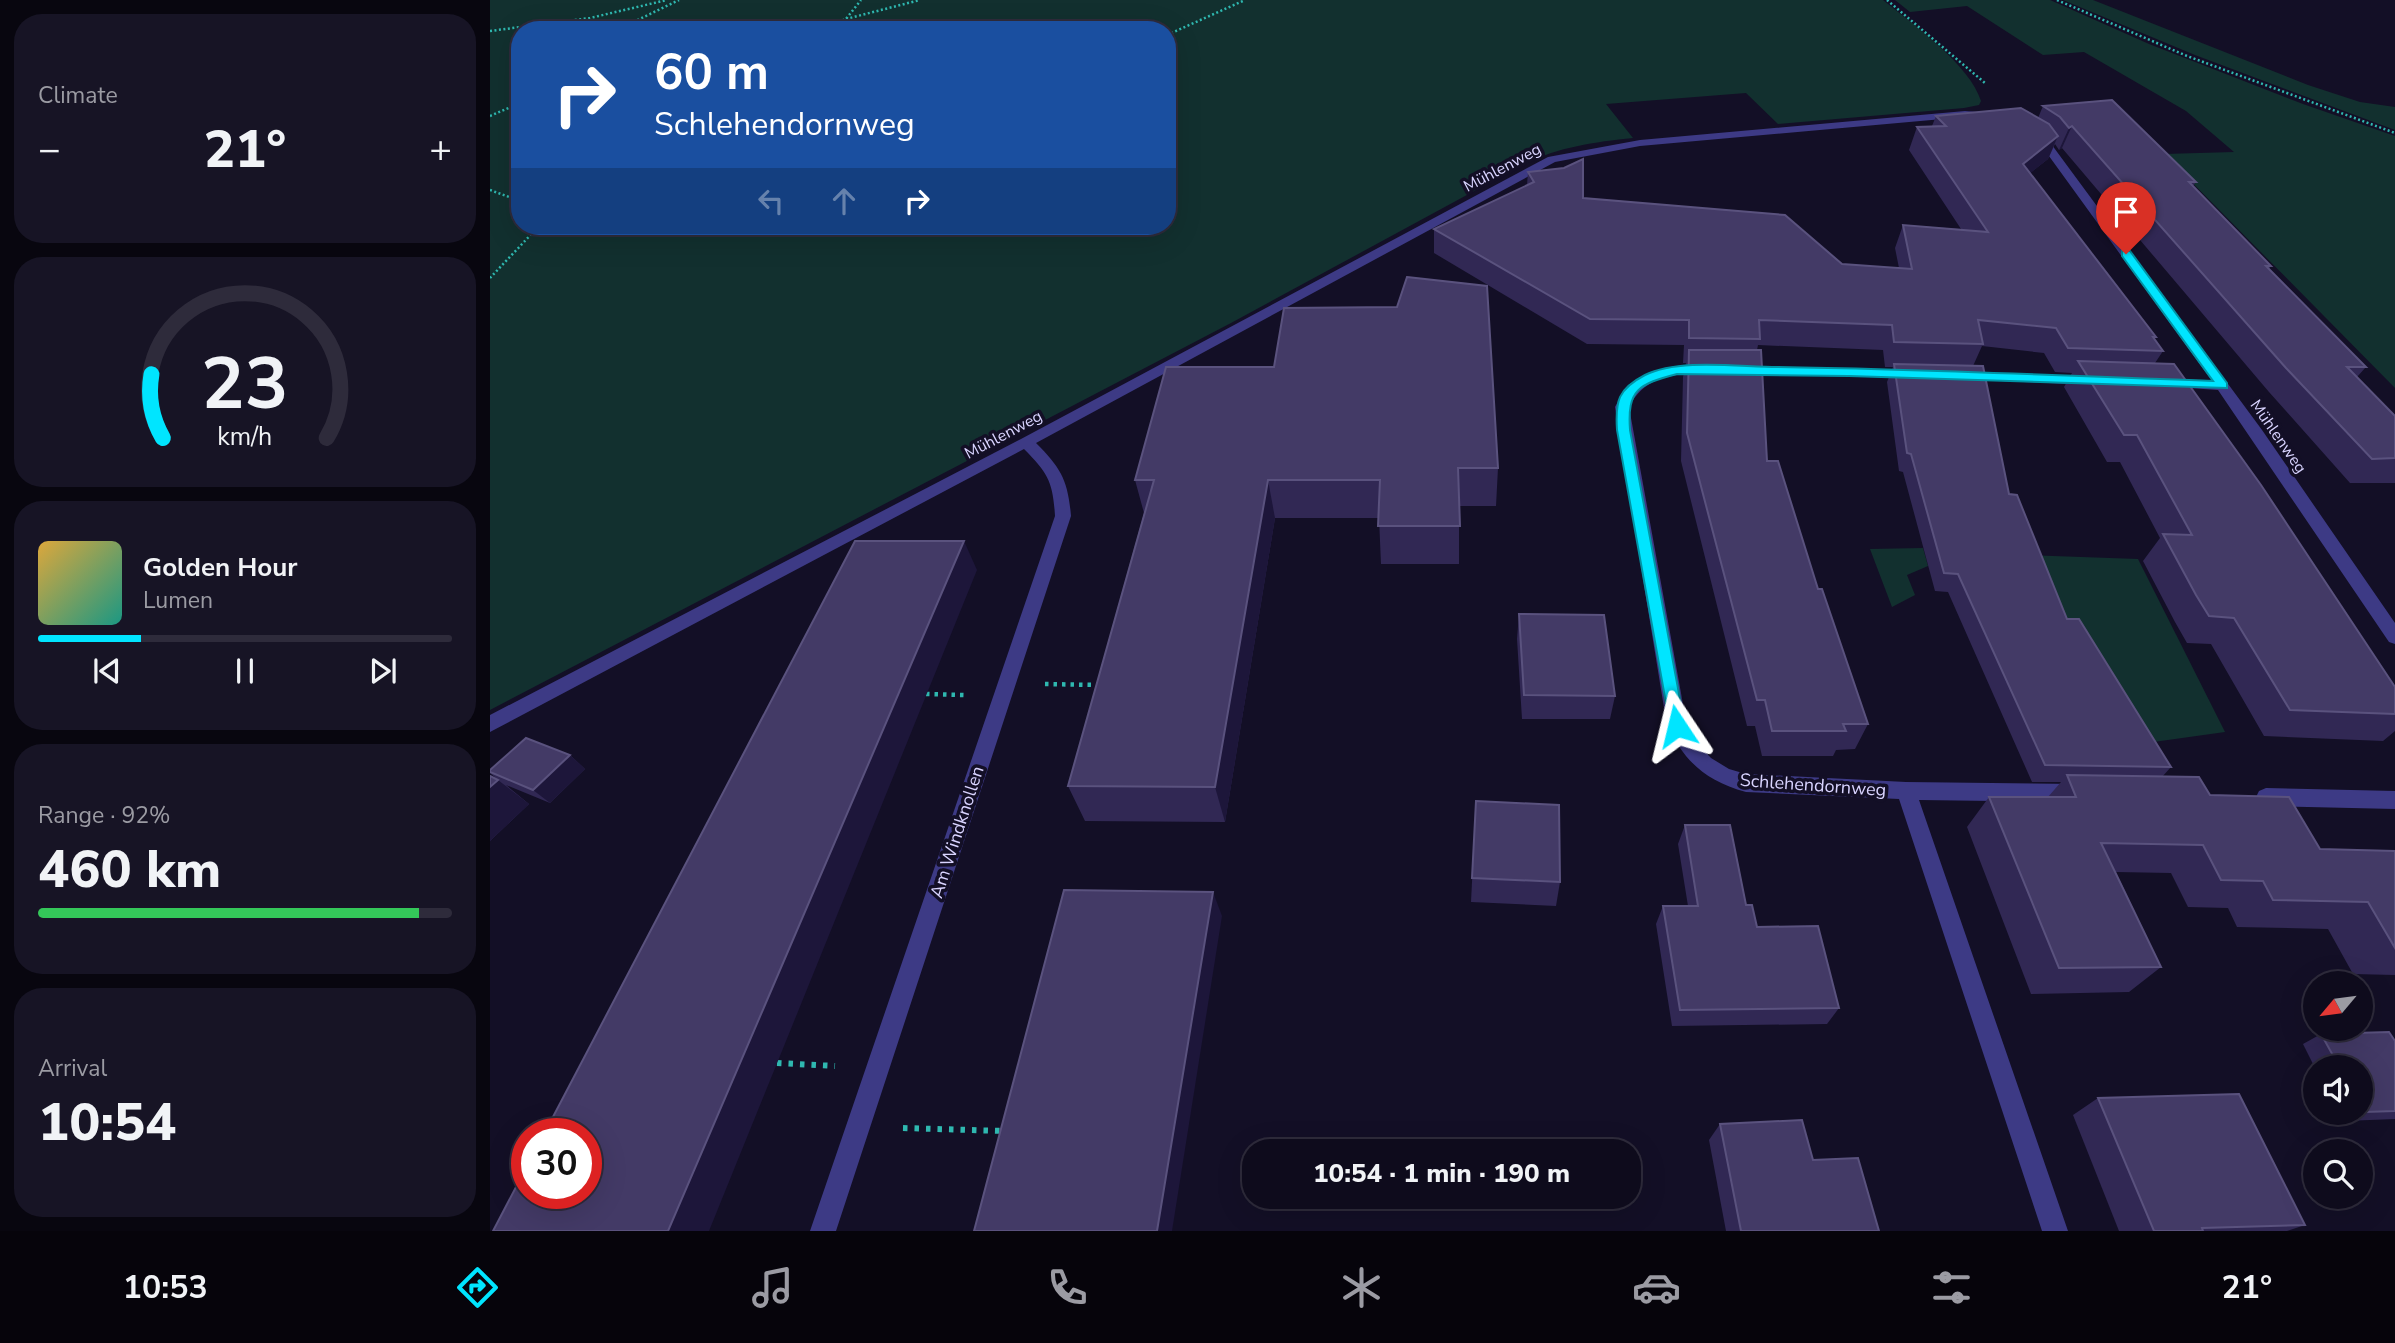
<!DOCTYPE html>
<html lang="en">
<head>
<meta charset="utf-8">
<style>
  :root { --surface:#0e0b1c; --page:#171425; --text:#f1f3f6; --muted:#9b9ba3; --line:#2e2b3b; --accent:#00e5ff }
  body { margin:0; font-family:"Nunito Sans",sans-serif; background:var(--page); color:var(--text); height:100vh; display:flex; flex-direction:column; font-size:26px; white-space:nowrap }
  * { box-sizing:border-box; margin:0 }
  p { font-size:23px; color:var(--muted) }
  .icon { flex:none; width:38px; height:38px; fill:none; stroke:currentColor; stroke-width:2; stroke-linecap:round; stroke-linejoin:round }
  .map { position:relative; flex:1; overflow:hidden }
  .details { display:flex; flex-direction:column; gap:14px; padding:14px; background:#08060f; width:490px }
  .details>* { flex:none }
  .top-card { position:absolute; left:21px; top:21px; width:665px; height:214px; border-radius:28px; box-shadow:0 7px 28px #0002,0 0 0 2px var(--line); background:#1a4fa0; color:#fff; overflow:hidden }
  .needle { width:46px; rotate:241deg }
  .buttons { position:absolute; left:1813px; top:971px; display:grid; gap:14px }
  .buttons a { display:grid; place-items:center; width:70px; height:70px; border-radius:50%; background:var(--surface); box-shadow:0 7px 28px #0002,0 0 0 2px var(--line); font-size:35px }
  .speed { position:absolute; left:21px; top:1118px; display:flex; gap:14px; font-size:35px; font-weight:700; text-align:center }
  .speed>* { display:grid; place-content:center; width:91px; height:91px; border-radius:50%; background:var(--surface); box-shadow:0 7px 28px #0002,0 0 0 2px var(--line); line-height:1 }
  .speed .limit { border:10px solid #d22; background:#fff; color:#111 }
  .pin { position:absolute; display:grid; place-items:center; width:60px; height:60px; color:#fff; margin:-72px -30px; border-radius:50% 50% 50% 0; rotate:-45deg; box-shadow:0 0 7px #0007 }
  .pin .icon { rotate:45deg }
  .me { position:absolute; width:77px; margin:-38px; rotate:350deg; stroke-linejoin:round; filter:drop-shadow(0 0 5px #0008) }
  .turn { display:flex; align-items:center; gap:24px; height:147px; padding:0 28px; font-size:32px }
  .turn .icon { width:91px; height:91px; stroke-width:2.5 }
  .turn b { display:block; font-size:49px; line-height:60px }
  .lanes { display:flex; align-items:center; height:66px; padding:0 28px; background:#0003; justify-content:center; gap:35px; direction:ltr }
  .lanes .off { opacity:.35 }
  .big { font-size:52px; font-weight:800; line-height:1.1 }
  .details .widget { flex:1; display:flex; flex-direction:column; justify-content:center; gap:10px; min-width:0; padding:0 24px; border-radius:28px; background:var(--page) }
  .details .dial { align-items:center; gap:0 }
  .dial svg { height:182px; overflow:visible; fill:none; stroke:var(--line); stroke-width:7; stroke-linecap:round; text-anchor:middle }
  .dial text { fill:var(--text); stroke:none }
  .song { display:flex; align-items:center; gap:21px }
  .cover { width:84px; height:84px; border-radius:10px; background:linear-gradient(135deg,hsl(40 70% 55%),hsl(170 70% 35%)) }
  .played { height:7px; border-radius:4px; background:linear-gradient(90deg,var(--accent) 25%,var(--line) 25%) }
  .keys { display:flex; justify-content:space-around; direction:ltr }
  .heat { display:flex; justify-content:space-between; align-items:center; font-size:38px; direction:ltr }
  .charge { height:10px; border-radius:5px; background:linear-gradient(90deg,#34c759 92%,var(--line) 0) }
  .trip { position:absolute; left:752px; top:1139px; width:399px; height:70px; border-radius:28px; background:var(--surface); box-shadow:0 7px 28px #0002,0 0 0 2px var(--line); font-weight:800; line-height:70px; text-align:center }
  .tab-bar { display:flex; height:112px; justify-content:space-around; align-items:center; background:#06040b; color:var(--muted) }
  .tab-bar .icon { width:49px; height:49px }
  .tab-bar .current { color:var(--accent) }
  .tab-bar b { font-size:32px; color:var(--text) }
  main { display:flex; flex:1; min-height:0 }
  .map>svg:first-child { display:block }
  .green { fill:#12302f; fill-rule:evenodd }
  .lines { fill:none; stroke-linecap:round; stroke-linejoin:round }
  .path-far2 { stroke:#2fb8b0; stroke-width:2.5; stroke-dasharray:2 2.5; stroke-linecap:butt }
  .path-far1 { stroke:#2fb8b0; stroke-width:4.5; stroke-dasharray:3.5 5; stroke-linecap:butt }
  .path { stroke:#2fb8b0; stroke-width:6; stroke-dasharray:4.5 7; stroke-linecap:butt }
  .minor { fill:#3d3a85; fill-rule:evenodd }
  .wall { fill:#312854 }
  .shaded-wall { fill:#1d163a }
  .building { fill:#433a66; stroke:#5a527e; stroke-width:2 }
  .route { fill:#00e5ff; stroke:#0095a6; stroke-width:2 }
  .labels { text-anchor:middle; stroke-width:7; stroke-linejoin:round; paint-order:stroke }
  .far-street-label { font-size:16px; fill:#d9d4ff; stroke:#130f26 }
  .street-label { font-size:18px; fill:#d9d4ff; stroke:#130f26 }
</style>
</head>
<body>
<main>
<section class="details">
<div class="widget"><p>Climate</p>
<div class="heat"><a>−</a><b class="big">21°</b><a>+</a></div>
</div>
<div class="widget dial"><svg viewBox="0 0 100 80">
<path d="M14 69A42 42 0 1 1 86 69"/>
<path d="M14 69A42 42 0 0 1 9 41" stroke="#00e5ff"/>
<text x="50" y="56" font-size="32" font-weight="700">23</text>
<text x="50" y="72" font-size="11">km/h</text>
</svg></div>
<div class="widget">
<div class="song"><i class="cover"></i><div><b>Golden Hour</b><p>Lumen</p></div></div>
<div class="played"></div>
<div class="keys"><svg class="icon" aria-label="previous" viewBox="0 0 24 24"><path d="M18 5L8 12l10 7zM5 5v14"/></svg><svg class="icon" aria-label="pause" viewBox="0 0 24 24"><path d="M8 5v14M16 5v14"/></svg><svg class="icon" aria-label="next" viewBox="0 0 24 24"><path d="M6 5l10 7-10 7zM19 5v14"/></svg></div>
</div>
<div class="widget"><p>Range · 92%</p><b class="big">460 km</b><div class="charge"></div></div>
<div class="widget"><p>Arrival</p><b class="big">10:54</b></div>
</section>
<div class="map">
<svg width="1905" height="1231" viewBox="0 0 1905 1231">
  <rect width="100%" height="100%" fill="#130f26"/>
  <g class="green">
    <path d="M0 0H1393C1423 24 1480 65 1491 101L1489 105 1474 108 1288 124 1256 93 1116 104 1143 138C1104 142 1069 147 1034 164L741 323 0 710ZM30 30H677V226H30Z"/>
    <path d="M1405 0H1560L1659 44 1813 104 1905 136V388L1674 154 1744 152 1696 111 1594 52 1553 55 1477 6 1420 12Z"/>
    <path d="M1573 0H1603L1818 85 1870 102 1905 107V130L1705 55Z"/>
    <path d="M1433 548 1438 566 1417 575 1425 595 1402 607 1380 549Z"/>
    <path d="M1533 555 1648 559 1735 732 1642 745Z"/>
  </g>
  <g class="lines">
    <g class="path-far2">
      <path d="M1397 0 1495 83"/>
      <path d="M1567 0 1697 56 1905 133"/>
      <path d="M356 19 430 0"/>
      <path d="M127 30 189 0"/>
      <path d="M327 30 356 19 371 0"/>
      <path d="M0 31 100 18 177 0"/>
      <path d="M677 35 755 0"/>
      <path d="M0 116 30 103"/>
      <path d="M0 190 30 201"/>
      <path d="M0 278 49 226"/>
    </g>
    <g class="path-far1">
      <path d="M555 684 609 685"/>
      <path d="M436 694 474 695"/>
    </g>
    <g class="path">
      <path d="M287 1063 345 1066"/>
      <path d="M413 1128 514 1131"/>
    </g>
    <g class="minor">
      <path d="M1475 111 1499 113 1504 116 1499 119 1475 117 1150 146 1065 162 546 443C571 468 578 480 581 516L346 1231H320L565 516C563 482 558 473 534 449L0 732V715L531 439 1058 157 1150 140Z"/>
      <path d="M1542 135H1550L1559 141 1772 430 1905 623V644L1899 642 1728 390 1670 386 1668 383 1675 379 1722 381 1551 145 1542 139Z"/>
      <path d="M1204 366H1217L1224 370C1218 375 1212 374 1203 374 1175 375 1153 380 1139 407L1197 726 1206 742 1221 758 1239 769 1256 774 1416 782 1587 784 1594 787 1597 793 1594 799 1587 802 1429 800 1578 1231H1552L1409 799 1256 792C1216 781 1196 763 1177 726L1125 407C1143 372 1166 367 1204 366Z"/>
      <path d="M1249 367 1424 370 1431 374 1424 378 1244 374V368Z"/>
      <path d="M1473 372 1602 377 1609 381 1602 385 1468 379V373Z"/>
      <path d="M1776 788 1905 791V809L1776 806 1769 803 1766 797 1769 791Z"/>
    </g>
  </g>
  <g class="wall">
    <path d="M1553 106 1706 182 1703 186 1781 266 1779 269 1876 367 1867 377 1905 416V483H1860L1779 392 1572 148 1569 150 1565 144 1558 159 1540 173 1666 337 1664 340 1673 351 1665 363 1905 687V731L1893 741 1774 736 1721 644 1697 643 1685 622 1653 561 1670 538 1630 462H1617L1574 387 1582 373 1565 372 1554 353 1492 346 1483 366 1519 494 1577 619 1681 767 1672 777 1720 795 1830 849 1905 851V975L1863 974 1838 929 1747 927 1738 908 1698 907 1681 873 1626 872 1671 967 1639 992 1541 994 1477 827 1499 797H1558L1571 782H1542L1458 592 1445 591 1413 472 1409 471 1397 382 1403 367H1395L1393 350 1268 345 1267 350 1277 461 1328 589 1378 724 1365 749 1346 750 1343 756H1272L1265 726H1257L1191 461 1193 377 1196 363H1193L1194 345 1097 344 944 253V229L1037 185 1038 172 1093 198 1352 264 1409 268 1405 248 1413 225 1471 229 1419 150 1427 127 1442 126 1446 116 1548 118Z"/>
    <path d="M784 367 1008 468 1006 506H969V564H891L889 518H785L735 822 595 821 578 786 654 513 645 480Z"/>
    <path d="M1029 614 1125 696 1120 719H1032L1027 639Z"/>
    <path d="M80 755 95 769 60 803 16 785 39 804 0 841V776L8 780 0 773V770Z"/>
    <path d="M986 801 1070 882 1066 906 981 902Z"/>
    <path d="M1195 825 1256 905 1267 927 1349 1008 1337 1024 1182 1026 1166 924 1173 906H1198L1188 844Z"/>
    <path d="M1831 1034 1905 1041V1119L1855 1121 1850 1113H1871V1068H1825L1813 1044Z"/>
    <path d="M1608 1098 1815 1225 1797 1231H1629L1583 1115Z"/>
    <path d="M1230 1124 1323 1160 1389 1231H1236L1219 1140Z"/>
  </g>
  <g class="shaded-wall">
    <path d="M1582 126 1572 148 1569 150 1579 128Z"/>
    <path d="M1568 136 1558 159 1523 187 1533 164Z"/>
    <path d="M778 480 785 518 735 822 725 787Z"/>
    <path d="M474 541 487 570 219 1231H178Z"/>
    <path d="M80 755 95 769 60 803 43 790Z"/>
    <path d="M8 780 39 804 0 841V787Z"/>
    <path d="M723 892 732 916 682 1231H667Z"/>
  </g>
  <g class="building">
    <path d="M1622 100 1706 182H1699L1781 266H1776L1876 367H1857L1905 416V458L1882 459 1796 368 1582 126 1579 128 1570 117 1553 106Z"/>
    <path d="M1531 108 1559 124 1568 136 1533 164 1666 337H1663L1673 351 1578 348 1566 328 1488 320 1493 344 1404 342 1402 325 1269 320 1270 339 1199 338V320L1100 319 944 229 1044 182 1038 172 1074 168 1093 159V198L1295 215 1352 264 1422 269 1413 225 1498 232 1427 127 1456 126 1446 116Z"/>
    <path d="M917 277 997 286 1008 468H968L970 526H888L890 480H778L725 787 578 786 664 480H645L676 367H784L794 308 907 307Z"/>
    <path d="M1199 350H1271L1277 461H1288L1328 589H1332L1378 724H1353L1356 731H1282L1275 700H1267L1197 433Z"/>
    <path d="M1588 361 1684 364 1771 485 1905 687V714L1800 710 1744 618 1719 616 1706 595 1673 534 1702 535 1647 435H1634Z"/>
    <path d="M1404 364 1493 366 1519 494 1527 495 1577 619H1589L1681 767 1555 765 1468 574 1454 573 1421 454 1417 453Z"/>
    <path d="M365 541H474L178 1231H3L37 1166V1194H96V1134H54Z"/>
    <path d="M1029 614 1114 615 1125 696 1034 695Z"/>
    <path d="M36 738 80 755 43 790 0 772V770Z"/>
    <path d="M1577 775 1709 777 1720 795 1799 797 1830 849 1905 851V948L1878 902 1783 900 1773 881 1731 880 1713 845 1611 843 1671 967 1569 968 1499 797H1586Z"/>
    <path d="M0 776 8 780 0 787Z"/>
    <path d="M986 801 1069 805 1070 882 982 878Z"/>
    <path d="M1195 825H1240L1256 905H1262L1267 927 1328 926 1349 1008 1190 1010 1173 906H1208Z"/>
    <path d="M574 890 723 892 667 1231H484Z"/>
    <path d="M1899 1032 1905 1041V1111L1875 1112 1871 1104V1068H1850L1831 1034Z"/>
    <path d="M1749 1094 1815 1225 1712 1228 1713 1231H1664L1608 1098Z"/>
    <path d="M1312 1120 1323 1160 1368 1158 1389 1231H1251L1230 1124Z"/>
  </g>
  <path class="route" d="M1632 251H1640L1737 383V388L1359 376 1187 374C1149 384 1137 389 1140 430L1195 726 1193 731H1181L1127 430C1125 401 1128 389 1155 375 1189 358 1250 367 1287 367 1432 369 1577 376 1723 381L1632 256Z"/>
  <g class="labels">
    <g class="far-street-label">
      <text transform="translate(1012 167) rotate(-28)" y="6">Mühlenweg</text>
      <text transform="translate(513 434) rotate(-28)" y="6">Mühlenweg</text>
      <text transform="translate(1789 436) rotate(55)" y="6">Mühlenweg</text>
    </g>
    <g class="street-label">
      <text transform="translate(1323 785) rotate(4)" y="6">Schlehendornweg</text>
      <text transform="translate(467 832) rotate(-72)" y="6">Am Windknollen</text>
    </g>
  </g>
</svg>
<div class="buttons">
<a><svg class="needle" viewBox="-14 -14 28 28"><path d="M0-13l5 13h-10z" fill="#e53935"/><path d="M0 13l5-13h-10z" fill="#9b9ba3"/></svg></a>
<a><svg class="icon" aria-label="sound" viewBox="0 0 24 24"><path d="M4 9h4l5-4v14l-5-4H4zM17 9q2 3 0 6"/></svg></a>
<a><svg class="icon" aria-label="search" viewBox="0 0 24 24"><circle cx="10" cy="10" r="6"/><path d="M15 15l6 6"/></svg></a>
</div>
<div class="speed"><div class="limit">30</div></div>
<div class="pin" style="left:1636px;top:254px;background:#d93025"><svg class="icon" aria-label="arrive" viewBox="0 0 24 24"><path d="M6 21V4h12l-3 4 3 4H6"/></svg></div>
<svg class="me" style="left:1187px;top:726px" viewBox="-20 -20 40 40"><path d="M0-17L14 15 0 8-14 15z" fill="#00e5ff" stroke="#fff" stroke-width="4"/></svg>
<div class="trip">10:54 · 1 min · 190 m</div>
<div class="top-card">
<div class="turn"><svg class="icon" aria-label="right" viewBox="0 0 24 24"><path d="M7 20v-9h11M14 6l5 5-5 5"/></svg><div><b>60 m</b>Schlehendornweg</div></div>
<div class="lanes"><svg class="icon off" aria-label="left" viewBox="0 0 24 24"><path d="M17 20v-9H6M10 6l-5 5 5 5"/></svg><svg class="icon off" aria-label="ahead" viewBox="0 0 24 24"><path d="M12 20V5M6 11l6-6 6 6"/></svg><svg class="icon" aria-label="right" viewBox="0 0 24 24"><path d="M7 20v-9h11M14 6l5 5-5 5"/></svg></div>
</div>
</div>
</main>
<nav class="tab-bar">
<b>10:53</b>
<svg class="icon current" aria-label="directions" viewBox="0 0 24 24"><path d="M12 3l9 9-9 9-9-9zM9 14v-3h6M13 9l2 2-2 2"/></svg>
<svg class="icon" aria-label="music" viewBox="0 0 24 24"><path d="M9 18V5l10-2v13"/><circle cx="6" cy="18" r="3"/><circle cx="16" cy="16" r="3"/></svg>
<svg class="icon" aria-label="phone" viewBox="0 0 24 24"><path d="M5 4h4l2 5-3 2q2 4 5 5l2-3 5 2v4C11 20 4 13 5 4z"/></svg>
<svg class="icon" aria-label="climate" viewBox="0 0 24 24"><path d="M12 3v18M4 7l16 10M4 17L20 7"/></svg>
<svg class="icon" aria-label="car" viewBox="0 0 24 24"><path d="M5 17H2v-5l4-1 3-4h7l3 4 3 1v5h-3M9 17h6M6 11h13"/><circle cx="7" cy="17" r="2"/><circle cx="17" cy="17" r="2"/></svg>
<svg class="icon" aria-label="filters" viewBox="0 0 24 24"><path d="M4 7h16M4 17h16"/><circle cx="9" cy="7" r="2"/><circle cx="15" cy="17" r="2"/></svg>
<b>21°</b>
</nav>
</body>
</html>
